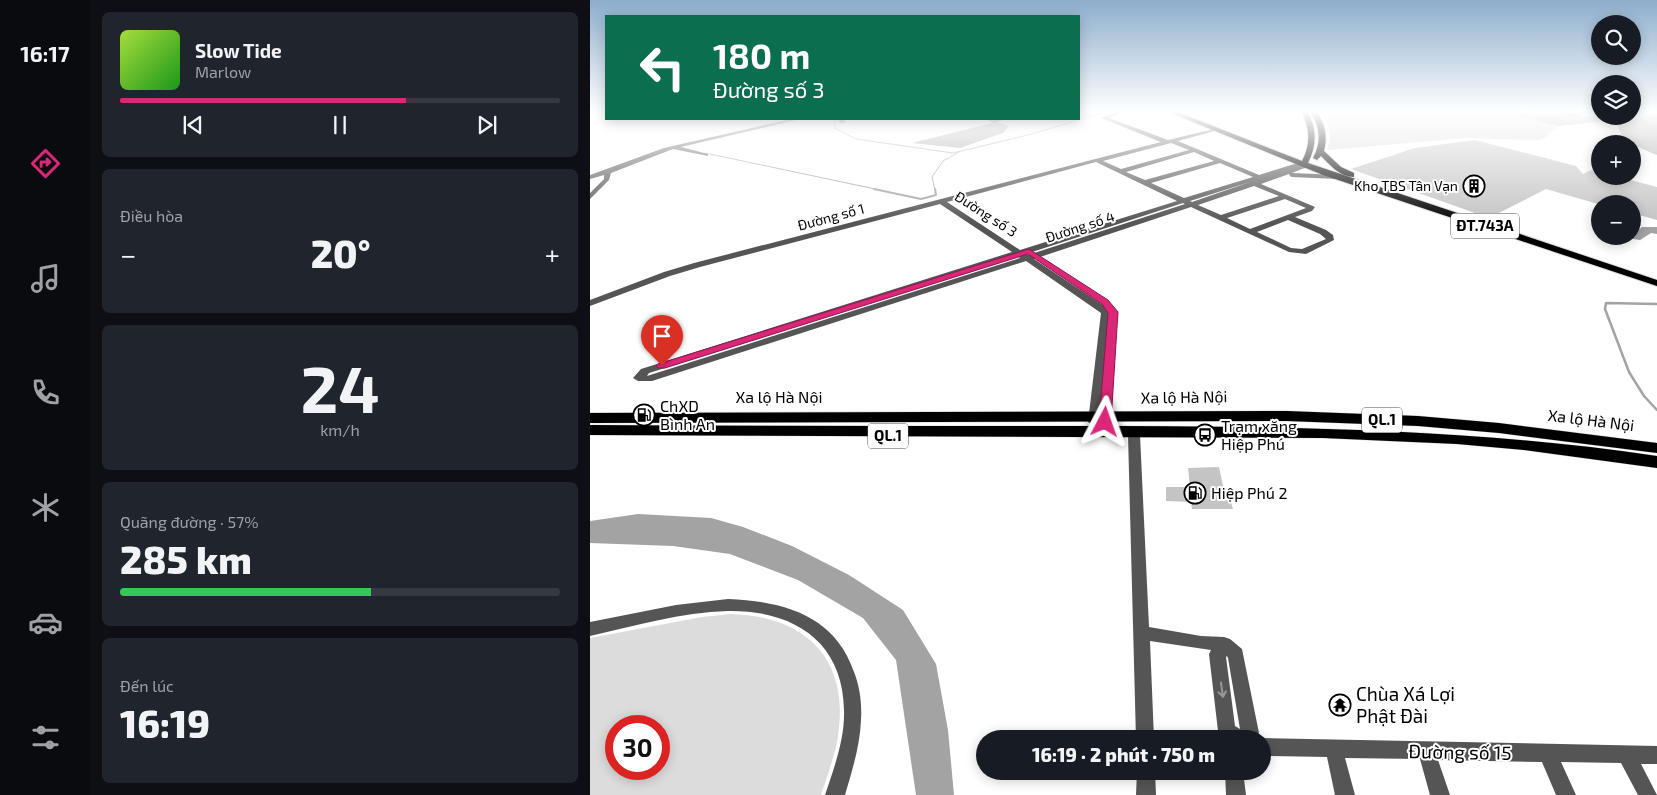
<!DOCTYPE html>
<html lang="vi">
<head>
<meta charset="utf-8">
<style>
  :root { --surface:#171b24; --page:#20242c; --text:#f1f3f6; --muted:#9ea1a6; --line:#363941; --accent:#db2777 }
  body { margin:0; font-family:"Exo 2",sans-serif; background:var(--page); color:var(--text); height:100vh; display:flex; flex-direction:column; font-size:19px; white-space:nowrap }
  * { box-sizing:border-box; margin:0 }
  p { font-size:16px; color:var(--muted) }
  .icon { flex:none; width:28px; height:28px; fill:none; stroke:currentColor; stroke-width:2; stroke-linecap:round; stroke-linejoin:round }
  .map { position:relative; flex:1; overflow:hidden }
  .details { display:flex; flex-direction:column; gap:12px; padding:12px; background:#0d0f14; width:500px }
  .details>* { flex:none }
  .banner { position:absolute; left:15px; top:15px; width:475px; height:105px; border-radius:0px; box-shadow:0 2px 12px #0003; background:#0b6e4f; color:#fff; overflow:hidden }
  .fabs { position:absolute; left:1001px; top:15px; display:grid; gap:10px }
  .fabs a { display:grid; place-items:center; width:50px; height:50px; border-radius:50%; background:var(--surface); box-shadow:0 2px 12px #0003; font-size:25px }
  .speed { position:absolute; left:15px; top:715px; display:flex; gap:10px; font-size:25px; font-weight:700; text-align:center }
  .speed>* { display:grid; place-content:center; width:65px; height:65px; border-radius:50%; background:var(--surface); box-shadow:0 2px 12px #0003; line-height:1 }
  .speed .limit { border:8px solid #d22; background:#fff; color:#111 }
  .pin { position:absolute; display:grid; place-items:center; width:42px; height:42px; color:#fff; margin:-51px -21px; border-radius:50% 50% 50% 0; rotate:-45deg; box-shadow:0 0 5px #0007 }
  .pin .icon { rotate:45deg }
  .me { position:absolute; width:55px; margin:-28px; rotate:4deg; stroke-linejoin:round; filter:drop-shadow(0 0 4px #0008) }
  .turn { display:flex; align-items:center; gap:18px; height:105px; padding:0 25px; font-size:22px }
  .turn .icon { width:65px; height:65px; stroke-width:2.5 }
  .turn b { display:block; font-size:35px; line-height:42px }
  .big { font-size:38px; font-weight:800; line-height:1.1 }
  .details .tile { flex:1; display:flex; flex-direction:column; justify-content:center; gap:8px; min-width:0; padding:0 18px; border-radius:8px; background:var(--page) }
  .details .dial { align-items:center; gap:0 }
  .dial b { font-size:65px; line-height:1 }
  .song { display:flex; align-items:center; gap:15px }
  .cover { width:60px; height:60px; border-radius:8px; background:linear-gradient(135deg,hsl(80 70% 55%),hsl(120 70% 35%)) }
  .played { height:5px; border-radius:2px; background:linear-gradient(90deg,var(--accent) 65%,var(--line) 65%) }
  .keys { display:flex; justify-content:space-around; direction:ltr }
  .heat { display:flex; justify-content:space-between; align-items:center; font-size:28px; direction:ltr }
  .charge { height:8px; border-radius:4px; background:linear-gradient(90deg,#34c759 57%,var(--line) 0) }
  .trip { position:absolute; left:386px; top:730px; width:295px; height:50px; border-radius:25px; background:var(--surface); box-shadow:0 2px 12px #0003; font-weight:800; line-height:50px; text-align:center }
  main { display:flex; flex:1; min-height:0 }
  .menu { display:flex; flex-direction:column; width:90px; justify-content:space-around; align-items:center; background:#090b0e; color:var(--muted) }
  .menu .icon { width:35px; height:35px }
  .menu .current { color:var(--accent) }
  .menu b { font-size:22px; color:var(--text) }
  .map>svg:first-child { display:block }
  .green { fill:#dcdcdc; fill-rule:evenodd }
  .water { fill:#a3a3a3 }
  .lines { fill:none; stroke-linecap:round; stroke-linejoin:round }
  .stream-far2 { stroke:#a3a3a3; stroke-width:1 }
  .stream-far1 { stroke:#a3a3a3; stroke-width:2 }
  .stream { stroke:#a3a3a3; stroke-width:2.5 }
  .building { fill:#c4c4c4 }
  .major-casing { stroke:#dbdbdb; stroke-width:2 }
  .highway-casing { stroke:#dbdbdb; stroke-width:1 }
  .minor { fill:#555; fill-rule:evenodd }
  .major { fill:#000; fill-rule:evenodd }
  .highway { fill:#000; fill-rule:evenodd }
  .oneway { stroke:#999 }
  .route { fill:#db2777; stroke:#8e194d }
  .labels { text-anchor:middle; stroke-width:4; stroke-linejoin:round; paint-order:stroke }
  .far-poi-label { font-size:14px; fill:#000; stroke:#fff; text-anchor:end }
  .far-street-label { font-size:14px; fill:#000; stroke:#fff }
  .shield { fill:#fff; stroke:#4c4c4c; stroke-width:1 }
  .shield-label { font-size:15px; font-weight:bold; fill:#000 }
  .street-label { font-size:16px; fill:#000; stroke:#fff }
  .poi-label { font-size:16px; fill:#000; stroke:#fff; text-anchor:start }
  .near-poi-label { font-size:19px; fill:#000; stroke:#fff; text-anchor:start }
  .near-street-label { font-size:19px; fill:#000; stroke:#fff }
</style>
</head>
<body>
<main>
<nav class="menu">
<b>16:17</b>
<svg class="icon current" aria-label="directions" viewBox="0 0 24 24"><path d="M12 3l9 9-9 9-9-9zM9 14v-3h6M13 9l2 2-2 2"/></svg>
<svg class="icon" aria-label="music" viewBox="0 0 24 24"><path d="M9 18V5l10-2v13"/><circle cx="6" cy="18" r="3"/><circle cx="16" cy="16" r="3"/></svg>
<svg class="icon" aria-label="phone" viewBox="0 0 24 24"><path d="M5 4h4l2 5-3 2q2 4 5 5l2-3 5 2v4C11 20 4 13 5 4z"/></svg>
<svg class="icon" aria-label="climate" viewBox="0 0 24 24"><path d="M12 3v18M4 7l16 10M4 17L20 7"/></svg>
<svg class="icon" aria-label="car" viewBox="0 0 24 24"><path d="M5 17H2v-5l4-1 3-4h7l3 4 3 1v5h-3M9 17h6M6 11h13"/><circle cx="7" cy="17" r="2"/><circle cx="17" cy="17" r="2"/></svg>
<svg class="icon" aria-label="filters" viewBox="0 0 24 24"><path d="M4 7h16M4 17h16"/><circle cx="9" cy="7" r="2"/><circle cx="15" cy="17" r="2"/></svg>
</nav>
<section class="details">
<div class="tile">
<div class="song"><i class="cover"></i><div><b>Slow Tide</b><p>Marlow</p></div></div>
<div class="played"></div>
<div class="keys"><svg class="icon" aria-label="previous" viewBox="0 0 24 24"><path d="M18 5L8 12l10 7zM5 5v14"/></svg><svg class="icon" aria-label="pause" viewBox="0 0 24 24"><path d="M8 5v14M16 5v14"/></svg><svg class="icon" aria-label="next" viewBox="0 0 24 24"><path d="M6 5l10 7-10 7zM19 5v14"/></svg></div>
</div>
<div class="tile"><p>Điều hòa</p>
<div class="heat"><a>−</a><b class="big">20°</b><a>+</a></div>
</div>
<div class="tile dial"><b>24</b><p>km/h</p></div>
<div class="tile"><p>Quãng đường · 57%</p><b class="big">285 km</b><div class="charge"></div></div>
<div class="tile"><p>Đến lúc</p><b class="big">16:19</b></div>
</section>
<div class="map">
<svg width="1067" height="795" viewBox="0 0 1067 795">
  <rect width="100%" height="100%" fill="#fff"/>
  <g class="green">
    <path d="M730 111H910L968 126 965 130 959 133 957 137 949 140 877 138 737 150C742 135 741 123 730 111Z"/>
    <path d="M141 614C211 616 257 654 249 728 247 751 238 773 231 795H0V638L112 617ZM26 726H69V769H26Z"/>
  </g>
  <g class="water">
    <path d="M910 111H955L982 116 1010 115 1046 119 1067 112V155C1051 148 1029 142 1027 122L1023 120 968 126Z"/>
    <path d="M406 122 419 126 413 133 370 148 322 143Z"/>
    <path d="M1052 227H1067V234L1061 233 1050 240 1021 236H1042Z"/>
    <path d="M48 514 121 518 153 527 202 546 259 575 313 610 346 664 358 730 364 795H326L306 660 273 618 208 580 140 554 83 546 0 543V521Z"/>
  </g>
  <g class="lines">
    <g class="stream-far2">
      <path d="M245 119V128L266 139 363 153 438 135 519 111"/>
      <path d="M115 153 290 190"/>
      <path d="M345 190 342 177 353 161 369 152"/>
    </g>
    <path class="stream-far1" d="M284 189 331 199 346 195 345 189"/>
    <path class="stream" d="M1067 304 1016 303 1015 309 1039 372 1054 396 1067 410"/>
  </g>
  <g class="building">
    <path d="M885 140 986 166 993 174 1001 170 1010 172V176H1025L1067 187V220L1042 213V204H1008L956 189 899 218 761 169 825 148Z"/>
    <path d="M629 467 636 500 640 499 643 509H602L601 502 576 501V487H600L598 468Z"/>
  </g>
  <g class="lines">
    <g class="major-casing">
      <g id="major">
        <path d="M576 111H585L712 161C721 144 720 128 711 111H717C727 129 727 145 718 163L1067 280V286L733 175Z"/>
        <path d="M720 111H726C735 123 738 137 734 151L751 167 764 173V177C750 177 740 165 731 156L727 160 723 158C732 142 730 126 720 111Z"/>
      </g>
    </g>
    <g class="highway-casing">
      <g id="highway">
        <path d="M697 411 828 416 909 423 1067 443V453L909 433 828 426 697 421 0 423V413Z"/>
        <path d="M0 425C159 426 319 426 478 426 677 426 869 427 1067 456V468L934 450 867 444 733 438 0 435Z"/>
      </g>
    </g>
    <g class="minor">
      <path d="M528 111H537L519 118 578 140 628 128V130L588 141 669 175 714 161 722 165 702 173 748 175 751 177 748 179 702 177 700 176 699 174 671 184 725 207 722 211 705 217 736 230 743 235 744 240 716 254 699 252 601 207 444 259 516 307 521 313 517 354 523 355 524 357 521 422 519 425 515 426 510 423 504 426 498 422 511 313 436 261 62 381H48L43 378 51 369 422 252 350 204 110 267 80 276 0 306V300L74 272 104 263 571 142 511 118ZM581 143 599 150 531 169 513 161ZM604 152 624 161 555 180 536 172ZM506 162 587 201 430 250 357 202ZM630 163 663 177 594 198 561 183ZM660 182 602 202 600 201ZM664 186 689 196 631 215 608 205ZM695 199 716 208 660 229 637 218ZM593 203 595 204 438 255 436 254ZM698 220 730 234 736 239 712 249 701 248 667 232ZM428 256 430 258 57 376 59 373Z"/>
      <path d="M960 111 986 113 1001 111 986 117Z"/>
      <path d="M201 119H210L91 147 118 154V156L83 149 21 173 19 180 0 199V193L14 179V175L0 179V175L74 148Z"/>
      <path d="M247 119H253L256 122 251 123Z"/>
      <path d="M396 119H415L404 123Z"/>
      <path d="M544 431 550 435 559 627 611 636 634 637 640 639 652 649 669 733 666 739H634L631 737 628 731 619 654 621 650 560 641 564 739H546L538 435ZM637 656 638 658 650 729 645 726 636 657Z"/>
      <path d="M138 599C193 601 245 615 264 672 270 687 272 704 271 720 270 746 262 771 255 795H235C244 768 255 739 254 710 253 641 203 610 138 611 91 612 45 626 0 636V622L86 605Z"/>
      <path d="M672 738 1067 746V764H1051L1067 795H1048L1031 763 971 762 986 795H966L952 762 848 760 860 795H840L830 759 755 758 765 795H745L737 757 672 756V739H670Z"/>
      <path d="M547 771H565L566 795H546Z"/>
      <path d="M635 771H653L656 795H636Z"/>
    </g>
    <use href="#major" class="major"/>
    <use href="#highway" class="highway"/>
  </g>
  <defs><path id="oneway-shaft" d="M-6 0H5M1.5-3L5.5 0L1.5 3" fill="none" stroke-width="1.6" stroke-linecap="round" stroke-linejoin="round" transform="scale(1.25)"/></defs>
  <use class="oneway" href="#oneway-shaft" transform="translate(632 690) rotate(82)"/>
  <linearGradient id="sky" x2="0" y2="1"><stop stop-color="#8cadcc"/><stop offset="0.5" stop-color="#fff"/><stop offset="1" stop-color="#fff" stop-opacity="0"/></linearGradient>
  <rect width="1067" height="223" fill="url(#sky)"/>
  <path class="route" d="M439 249 518 300 528 312 521 422 519 425 515 426 509 422 518 313 512 304 438 254 75 368H68L66 366 68 364Z"/>
  <defs>
    <g id="building-ring" transform="scale(1.125)"><circle r="9.5" fill="#fff" stroke="#000" stroke-width="1.5"/><path d="M-4-6H4V6H1V3H-1V6H-4ZM-2.5-4.3h1.7v1.8h-1.7ZM.8-4.3h1.7v1.8H.8ZM-2.5-1h1.7V.8h-1.7ZM.8-1h1.7V.8H.8Z" fill="#000"/></g>
    <g id="fuel-ring" transform="scale(1.125)"><circle r="9.5" fill="#fff" stroke="#000" stroke-width="1.5"/><path d="M-5.5-6h7V0h2V4h1.3V-2.5L3-4.5l.8-.8L6-3V5H2.5V1h-1V6h-7ZM-4.2-4.7v3.2H.2V-4.7Z" fill="#000"/></g>
    <g id="bus-ring" transform="scale(1.125)"><circle r="9.5" fill="#fff" stroke="#000" stroke-width="1.5"/><path d="M-5-6H5V4H4V6H2V4H-2V6H-4V4H-5ZM-3.5-4V0h7V-4ZM-3.5 1.2v1.5H-2V1.2ZM2 1.2v1.5H3.5V1.2Z" fill="#000"/></g>
    <g id="temple-ring" transform="scale(1.125)"><circle r="9.5" fill="#fff" stroke="#000" stroke-width="1.5"/><path d="M0-6L5-2H3V0L6.5 2.5H4V6H1.5V3h-3V6H-4V2.5H-6.5L-3 0V-2H-5Z" fill="#000"/></g>
  </defs>
  <g fill-rule="evenodd">
    <use href="#building-ring" x="884" y="186"/>
    <use href="#fuel-ring" x="54" y="415"/>
    <use href="#bus-ring" x="615" y="435"/>
    <use href="#fuel-ring" x="605" y="493"/>
    <use href="#temple-ring" x="750" y="705"/>
  </g>
  <g class="labels">
    <g class="far-poi-label">
      <text x="868" y="191">Kho TBS Tân Vạn</text>
    </g>
    <g class="far-street-label">
      <text transform="translate(396 214) rotate(33)" y="5">Đường số 3</text>
      <text transform="translate(241 217) rotate(-15)" y="5">Đường số 1</text>
      <text transform="translate(490 227) rotate(-18)" y="5">Đường số 4</text>
    </g>
    <g class="shield">
      <rect x="861" y="213.5" width="68" height="25" rx="4"/>
      <rect x="772" y="407.5" width="40" height="25" rx="4"/>
      <rect x="278" y="423.5" width="40" height="25" rx="4"/>
    </g>
    <g class="shield-label">
      <text x="895" y="231">ĐT.743A</text>
      <text x="792" y="425">QL.1</text>
      <text x="298" y="441">QL.1</text>
    </g>
    <g class="street-label">
      <text x="189" y="403">Xa lộ Hà Nội</text>
      <text transform="translate(594 397) rotate(-1)" y="6">Xa lộ Hà Nội</text>
      <text transform="translate(1001 420) rotate(7)" y="6">Xa lộ Hà Nội</text>
    </g>
    <g class="poi-label">
      <text x="70" y="412">ChXD<tspan x="70" dy="18">Bình An</tspan></text>
      <text x="631" y="432">Trạm xăng<tspan x="631" dy="18">Hiệp Phú</tspan></text>
      <text x="621" y="499">Hiệp Phú 2</text>
    </g>
    <g class="near-poi-label">
      <text x="766" y="701">Chùa Xá Lợi<tspan x="766" dy="22">Phật Đài</tspan></text>
    </g>
    <g class="near-street-label">
      <text transform="translate(870 752) rotate(1)" y="7">Đường số 15</text>
    </g>
  </g>
</svg>
<div class="fabs">
<a><svg class="icon" aria-label="search" viewBox="0 0 24 24"><circle cx="10" cy="10" r="6"/><path d="M15 15l6 6"/></svg></a>
<a><svg class="icon" aria-label="layers" viewBox="0 0 24 24"><path d="M12 4l9 5-9 5-9-5zM3 14l9 5 9-5"/></svg></a>
<a>+</a>
<a>−</a>
</div>
<div class="speed"><div class="limit">30</div></div>
<div class="pin" style="left:72px;top:366px;background:#d93025"><svg class="icon" aria-label="arrive" viewBox="0 0 24 24"><path d="M6 21V4h12l-3 4 3 4H6"/></svg></div>
<svg class="me" style="left:515px;top:422px" viewBox="-20 -20 40 40"><path d="M0-17L14 15 0 8-14 15z" fill="#db2777" stroke="#fff" stroke-width="4"/></svg>
<div class="trip">16:19 · 2 phút · 750 m</div>
<div class="banner">
<div class="turn"><svg class="icon" aria-label="left" viewBox="0 0 24 24"><path d="M17 20v-9H6M10 6l-5 5 5 5"/></svg><div><b>180 m</b>Đường số 3</div></div>
</div>
</div>
</main>
</body>
</html>
